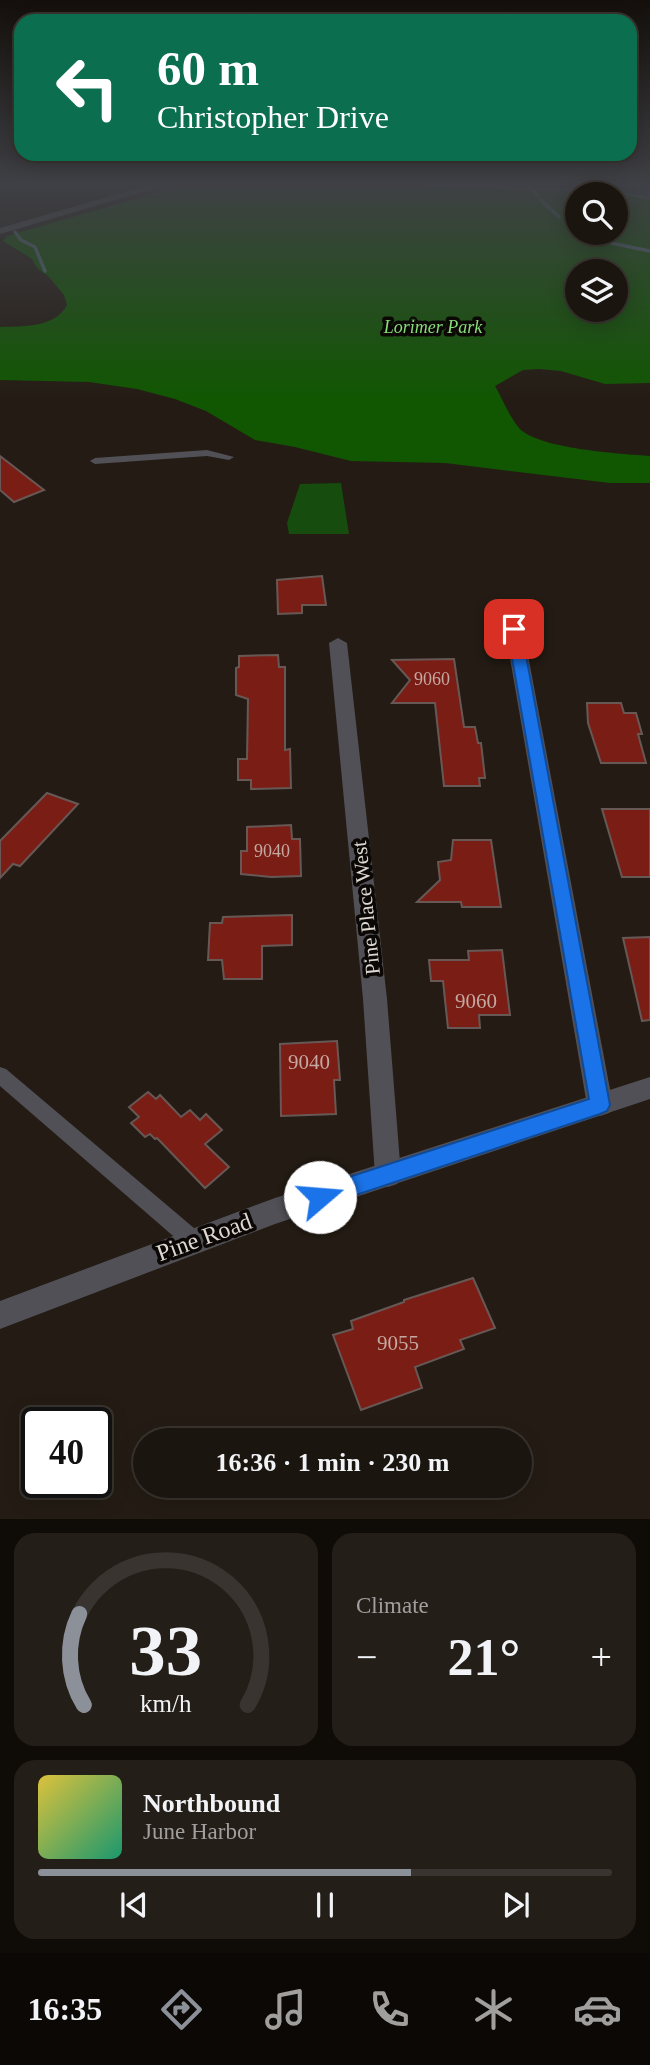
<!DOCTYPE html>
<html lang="en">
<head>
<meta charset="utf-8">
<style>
  :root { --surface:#1b150f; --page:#241e18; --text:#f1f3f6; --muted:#a09f9e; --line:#39342f; --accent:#8c9099 }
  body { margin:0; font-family:"Times New Roman",serif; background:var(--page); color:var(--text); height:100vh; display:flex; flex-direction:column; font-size:26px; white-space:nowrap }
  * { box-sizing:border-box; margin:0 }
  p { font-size:23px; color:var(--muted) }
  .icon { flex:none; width:38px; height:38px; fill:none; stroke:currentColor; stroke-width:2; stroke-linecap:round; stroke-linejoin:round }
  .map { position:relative; height:1519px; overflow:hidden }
  .panel { display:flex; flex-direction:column; gap:14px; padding:14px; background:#0f0c08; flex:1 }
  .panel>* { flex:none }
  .banner { position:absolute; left:14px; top:14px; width:623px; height:147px; border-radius:21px; box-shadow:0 4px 18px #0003,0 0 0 2px var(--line); background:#0b6e4f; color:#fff; overflow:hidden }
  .fabs { position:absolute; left:565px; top:182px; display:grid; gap:14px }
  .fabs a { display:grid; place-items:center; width:63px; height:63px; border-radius:50%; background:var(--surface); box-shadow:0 4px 18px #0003,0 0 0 2px var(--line); font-size:35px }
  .speed { position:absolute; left:21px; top:1407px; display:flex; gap:14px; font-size:35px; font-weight:700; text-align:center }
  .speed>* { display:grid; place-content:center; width:91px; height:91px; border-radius:50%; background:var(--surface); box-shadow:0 4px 18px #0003,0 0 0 2px var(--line); line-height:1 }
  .speed .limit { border:4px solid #111; border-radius:10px; background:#fff; color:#111 }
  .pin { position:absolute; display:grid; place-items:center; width:60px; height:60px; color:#fff; margin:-30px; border-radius:14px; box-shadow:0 4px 10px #0006 }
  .me { position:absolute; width:77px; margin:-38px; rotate:72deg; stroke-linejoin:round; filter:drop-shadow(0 0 5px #0008) }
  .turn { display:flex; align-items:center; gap:24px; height:147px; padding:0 28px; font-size:32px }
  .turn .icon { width:91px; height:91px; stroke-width:2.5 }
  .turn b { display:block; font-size:49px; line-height:60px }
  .big { font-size:52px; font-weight:800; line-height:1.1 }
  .panel .widget { flex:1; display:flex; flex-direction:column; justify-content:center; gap:10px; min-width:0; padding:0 24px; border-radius:21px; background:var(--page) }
  .panel .dial { align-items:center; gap:0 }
  .dial svg { height:182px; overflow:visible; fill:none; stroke:var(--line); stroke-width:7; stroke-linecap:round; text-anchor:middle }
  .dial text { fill:var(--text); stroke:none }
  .song { display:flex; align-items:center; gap:21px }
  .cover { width:84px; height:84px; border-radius:10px; background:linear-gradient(135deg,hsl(50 70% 55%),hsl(160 70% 35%)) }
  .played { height:7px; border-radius:4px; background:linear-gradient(90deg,var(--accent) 65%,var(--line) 65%) }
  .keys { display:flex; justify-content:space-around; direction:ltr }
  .heat { display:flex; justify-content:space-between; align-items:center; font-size:38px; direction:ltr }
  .panel .tiles { flex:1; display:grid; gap:14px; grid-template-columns:1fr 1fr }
  .widget:last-child { grid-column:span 2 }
  .trip { position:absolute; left:133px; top:1428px; width:399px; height:70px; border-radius:35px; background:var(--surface); box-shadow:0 4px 18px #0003,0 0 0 2px var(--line); font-weight:800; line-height:70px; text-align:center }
  .menu { display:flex; height:112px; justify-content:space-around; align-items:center; background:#0b0806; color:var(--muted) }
  .menu .icon { width:49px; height:49px }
  .menu .current { color:var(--accent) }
  .menu b { font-size:32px; color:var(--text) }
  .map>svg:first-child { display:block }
  .green { fill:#164c0d }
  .forest { fill:#115702; fill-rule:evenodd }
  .water { fill:#17424e; stroke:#526f76; stroke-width:2 }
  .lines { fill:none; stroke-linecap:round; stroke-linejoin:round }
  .stream { stroke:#526f76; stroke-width:3.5 }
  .building { fill:#7a1d14; stroke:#675856; stroke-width:2 }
  .service { fill:#515056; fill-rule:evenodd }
  .minor { fill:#515056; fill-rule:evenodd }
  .tertiary { fill:#515056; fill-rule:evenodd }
  .route { fill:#1a73e8; stroke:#114b97; stroke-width:2 }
  .labels { text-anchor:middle; stroke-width:7; stroke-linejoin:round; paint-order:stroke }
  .far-park-label { font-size:18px; font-style:italic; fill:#87dd79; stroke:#0b0705 }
  .number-label { font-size:18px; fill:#c4a8a2 }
  .street-label { font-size:21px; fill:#ddd7d2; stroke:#0b0705 }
  .near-number-label { font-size:21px; fill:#c4a8a2 }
  .near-street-label { font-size:24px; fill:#ddd7d2; stroke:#0b0705 }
</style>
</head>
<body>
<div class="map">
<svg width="650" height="1519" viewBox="0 0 650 1519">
  <rect width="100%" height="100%" fill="#241c14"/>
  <path class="green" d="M341 483 349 534H289L287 523 300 484Z"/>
  <path class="forest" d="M184 185H421L612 192 650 198V383L605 384 561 371 539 369 523 370 495 386C503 400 509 416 519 428 538 449 622 454 650 456V483H610L445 463 351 461 295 447 255 440 206 411 175 399 137 389 89 382 0 380V327C24 326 55 328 67 305L64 295 48 276 37 268 32 259 3 241 7 236ZM578 194H616V233H578ZM578 271H616V310H578Z"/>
  <path class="water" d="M421 185H644L650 186V198L612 192Z"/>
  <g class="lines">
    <g class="stream">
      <path d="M528 185 538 196"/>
      <path d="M541 200 559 217"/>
      <path d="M571 226 578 231"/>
      <path d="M15 232 21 240 35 247 45 271"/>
      <path d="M580 233 587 238 650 251"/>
    </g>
  </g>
  <g class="building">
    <path d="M0 456 44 490 14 502 0 490Z"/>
    <path d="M322 576 326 605H302V613L278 614 277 580Z"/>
    <path d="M278 655 279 667H285V750L290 749 291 788 251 789V780H238V759H247L248 699 236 695V668L239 667V656Z"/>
    <path d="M454 659 464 727H475L478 743H481L485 778H479L480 786H444L435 703H392L410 680 392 660Z"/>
    <path d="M587 703H621L624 713H636L642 734H638L646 763H601L588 723Z"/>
    <path d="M47 793 78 804 20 866 13 864 0 878V841Z"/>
    <path d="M602 809H650V877H622Z"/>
    <path d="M291 825 292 839H300L301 876 271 877 241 874V851H247V827Z"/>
    <path d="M453 840H491L501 907H462L461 902H417L440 880 438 862 451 860Z"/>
    <path d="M292 915V945L262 946V979H224L222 960H208L210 923H222L223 917Z"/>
    <path d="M650 937V1020L642 1021 623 938Z"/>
    <path d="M502 950 510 1015H479L480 1028H448L443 981H431L429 960H469L468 951Z"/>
    <path d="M337 1041 340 1080H334L336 1114 281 1116 280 1044Z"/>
    <path d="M148 1092 156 1099 160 1095 181 1117 190 1110 200 1120 206 1114 222 1130 205 1144 229 1167 205 1188 157 1138 155 1139 150 1134 145 1137 131 1123 139 1117 129 1107Z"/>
    <path d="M473 1278 495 1328 460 1340 464 1349 415 1367 422 1388 361 1410 333 1335 353 1329 351 1321 404 1302V1300Z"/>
  </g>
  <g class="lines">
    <g class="service">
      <path d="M207 450 234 457 229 460 207 456 95 464 90 461 95 458Z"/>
      <path d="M0 1067 6 1069 201 1234 204 1241 201 1248 194 1251 187 1248 0 1086Z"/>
    </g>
    <g class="minor">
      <path d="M149 185H166L0 234V228Z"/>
      <path d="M514 624 523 629 613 1105 609 1113 600 1116 591 1113 587 1105 505 629Z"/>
      <path d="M338 638 347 643 387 999 401 1175 397 1184 388 1187 379 1184 375 1175 363 999 329 643Z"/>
    </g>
    <path class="tertiary" d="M650 1077V1099L275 1224 0 1329V1301L275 1198Z"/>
  </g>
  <linearGradient id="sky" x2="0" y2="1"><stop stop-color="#140f0b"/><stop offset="0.46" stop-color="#3f4045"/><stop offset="1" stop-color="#3f4045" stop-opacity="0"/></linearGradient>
  <rect width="650" height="398" fill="url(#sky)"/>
  <path class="route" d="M514 624 521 629 610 1105 607 1111 600 1114 320 1207 312 1204 309 1197 312 1189 589 1099 507 629Z"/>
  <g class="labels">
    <g class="far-park-label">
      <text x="433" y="333">Lorimer Park</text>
    </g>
    <g class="number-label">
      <text x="432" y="685">9060</text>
      <text x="272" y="857">9040</text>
    </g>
    <g class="street-label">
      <text transform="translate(366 908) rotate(-96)" y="7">Pine Place West</text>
    </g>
    <g class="near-number-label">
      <text x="476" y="1008">9060</text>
      <text x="309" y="1069">9040</text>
      <text x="398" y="1350">9055</text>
    </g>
    <g class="near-street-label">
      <text transform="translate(204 1237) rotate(-20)" y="8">Pine Road</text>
    </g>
  </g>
</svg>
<div class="fabs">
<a><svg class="icon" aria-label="search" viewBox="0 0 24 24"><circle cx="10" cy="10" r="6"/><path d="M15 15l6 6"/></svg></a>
<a><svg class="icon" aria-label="layers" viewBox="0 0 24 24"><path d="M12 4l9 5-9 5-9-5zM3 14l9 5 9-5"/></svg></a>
</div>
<div class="speed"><div class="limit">40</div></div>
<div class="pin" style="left:514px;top:629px;background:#d93025"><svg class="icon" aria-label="arrive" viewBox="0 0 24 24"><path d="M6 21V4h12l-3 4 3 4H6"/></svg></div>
<svg class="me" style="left:320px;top:1197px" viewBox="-20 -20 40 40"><circle r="19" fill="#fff"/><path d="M0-13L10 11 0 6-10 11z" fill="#1a73e8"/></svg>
<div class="trip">16:36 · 1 min · 230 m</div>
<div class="banner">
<div class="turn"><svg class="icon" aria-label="left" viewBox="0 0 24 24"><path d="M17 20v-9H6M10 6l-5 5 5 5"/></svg><div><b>60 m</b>Christopher Drive</div></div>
</div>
</div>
<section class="panel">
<div class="tiles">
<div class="widget dial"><svg viewBox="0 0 100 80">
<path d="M14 69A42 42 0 1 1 86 69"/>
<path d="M14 69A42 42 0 0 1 12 29" stroke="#8c9099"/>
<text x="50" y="56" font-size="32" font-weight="700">33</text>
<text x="50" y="72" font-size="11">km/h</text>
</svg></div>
<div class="widget"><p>Climate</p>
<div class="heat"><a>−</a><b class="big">21°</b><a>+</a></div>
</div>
<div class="widget">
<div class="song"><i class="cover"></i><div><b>Northbound</b><p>June Harbor</p></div></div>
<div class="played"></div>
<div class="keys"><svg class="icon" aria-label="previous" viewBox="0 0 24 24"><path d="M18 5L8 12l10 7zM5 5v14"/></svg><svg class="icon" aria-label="pause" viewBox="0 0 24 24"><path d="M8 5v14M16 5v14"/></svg><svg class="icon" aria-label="next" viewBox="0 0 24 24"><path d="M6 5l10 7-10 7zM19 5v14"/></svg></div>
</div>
</div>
</section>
<nav class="menu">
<b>16:35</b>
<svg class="icon current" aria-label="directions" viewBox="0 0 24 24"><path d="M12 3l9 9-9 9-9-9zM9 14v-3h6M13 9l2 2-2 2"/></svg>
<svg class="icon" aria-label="music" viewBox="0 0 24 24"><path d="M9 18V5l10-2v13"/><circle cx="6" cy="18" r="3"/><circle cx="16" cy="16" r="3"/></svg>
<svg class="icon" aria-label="phone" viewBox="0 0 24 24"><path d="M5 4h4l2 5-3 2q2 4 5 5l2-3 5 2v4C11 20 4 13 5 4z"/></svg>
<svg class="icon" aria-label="climate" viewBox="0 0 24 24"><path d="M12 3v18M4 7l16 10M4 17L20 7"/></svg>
<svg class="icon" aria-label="car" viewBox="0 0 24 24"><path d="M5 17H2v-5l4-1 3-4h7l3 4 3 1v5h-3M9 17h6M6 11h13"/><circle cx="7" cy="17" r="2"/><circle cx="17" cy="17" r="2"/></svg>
</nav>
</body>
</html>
